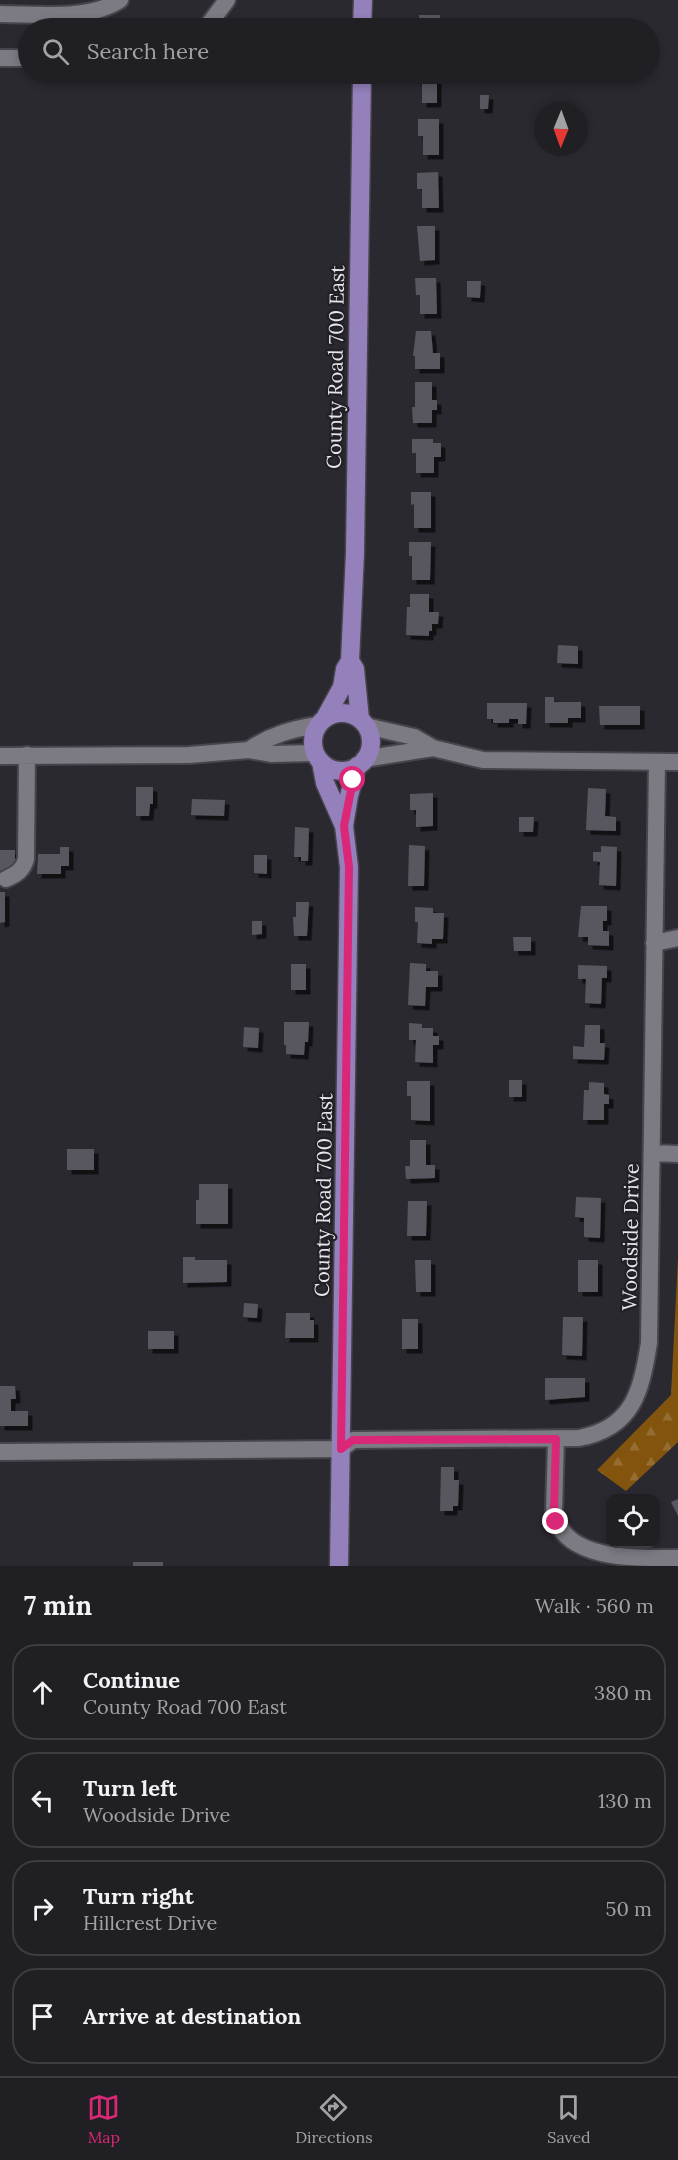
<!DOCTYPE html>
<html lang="en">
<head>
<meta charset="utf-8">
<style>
	body { margin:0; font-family:Lora,serif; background:#2d2c31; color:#f1f3f6 }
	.controls { position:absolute; right:18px; bottom:18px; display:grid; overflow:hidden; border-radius:12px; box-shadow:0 3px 9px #0003 }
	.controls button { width:54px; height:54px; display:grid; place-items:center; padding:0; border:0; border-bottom:2px solid #3d3d41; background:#201f24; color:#f1f3f6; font:30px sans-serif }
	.compass { position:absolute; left:534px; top:102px; width:54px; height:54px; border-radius:50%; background:#201f24; box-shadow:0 3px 9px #0003; rotate:181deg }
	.stop { position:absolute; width:18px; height:18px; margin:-14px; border:4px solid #db2777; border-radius:50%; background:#fff }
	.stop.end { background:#db2777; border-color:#fff; box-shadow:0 2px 6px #0008 }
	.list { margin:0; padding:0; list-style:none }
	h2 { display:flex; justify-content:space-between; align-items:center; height:78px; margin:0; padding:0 24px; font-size:26px }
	h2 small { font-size:20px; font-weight:400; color:#a2a2a6 }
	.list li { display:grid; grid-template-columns:39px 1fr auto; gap:18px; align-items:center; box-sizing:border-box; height:96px; margin:0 12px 12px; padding:0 12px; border:2px solid #3d3d41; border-radius:24px }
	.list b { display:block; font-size:22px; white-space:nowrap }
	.list p { margin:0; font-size:20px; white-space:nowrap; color:#a2a2a6 }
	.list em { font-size:20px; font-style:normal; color:#a2a2a6 }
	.icon { flex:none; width:33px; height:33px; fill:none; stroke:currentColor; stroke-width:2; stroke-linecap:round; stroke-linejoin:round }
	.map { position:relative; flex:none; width:678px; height:1566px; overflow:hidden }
	.search { position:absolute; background:#201f24; box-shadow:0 3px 9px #0003; left:18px; right:18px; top:18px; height:66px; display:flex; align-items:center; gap:15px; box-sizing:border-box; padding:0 21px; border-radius:33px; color:#a2a2a6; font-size:22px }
	.sheet { height:510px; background:#201f24 }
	nav { display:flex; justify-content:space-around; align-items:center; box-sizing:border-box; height:84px; border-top:2px solid #3d3d41; background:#201f24; font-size:16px; color:#a2a2a6 }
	nav a { display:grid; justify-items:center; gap:3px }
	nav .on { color:#db2777 }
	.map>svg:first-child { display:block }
	.forest { fill:url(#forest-firs) }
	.building { fill:#58565e; filter:url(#shadow) }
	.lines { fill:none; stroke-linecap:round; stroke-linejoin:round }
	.minor-casing { stroke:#47454b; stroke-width:20 }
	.major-casing { stroke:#47454b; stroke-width:21 }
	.minor { stroke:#7c7a83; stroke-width:16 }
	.major { stroke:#9480bb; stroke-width:18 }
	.route { stroke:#db2777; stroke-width:8 }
	.labels { text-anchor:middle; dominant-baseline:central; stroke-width:4.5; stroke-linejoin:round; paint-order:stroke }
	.street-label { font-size:20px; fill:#e8e6eb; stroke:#212026 }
</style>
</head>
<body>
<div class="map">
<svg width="678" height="1566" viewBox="0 0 678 1566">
	<defs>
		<pattern id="forest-firs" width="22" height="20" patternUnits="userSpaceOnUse" patternTransform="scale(1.5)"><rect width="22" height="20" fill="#83540d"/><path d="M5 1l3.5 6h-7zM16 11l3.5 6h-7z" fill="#956d30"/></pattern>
		<filter id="shadow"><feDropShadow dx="4.5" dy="4.5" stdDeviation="0" flood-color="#0009"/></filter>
	</defs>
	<rect width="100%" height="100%" fill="#2b2930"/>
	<path class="forest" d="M678 1258V1442L626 1491 597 1470 671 1395Z"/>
	<path class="building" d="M419 15H440V18H464V28H419Z
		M417 74H437V103H422V82H417Z
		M480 95H489L488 109H480Z
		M418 119H439V155H423V136H418Z
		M438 172 439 208H422V189H417V173Z
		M417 226H435V260L420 261Z
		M415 278H436L437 314H420V295H416Z
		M467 281H481L480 298 467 297Z
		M416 331H431L433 353H440V369H415V356H413Z
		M415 382H432V400H437V410H432V423H413L412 407H415Z
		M412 439H433V443H441V457H434V473H416V453H412Z
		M411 492H431V528H414V504L411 505Z
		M409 542H431L430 580H412V556H409Z
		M410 594H429V612H439L438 624H432V631H429V636L406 635 407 607H410Z
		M558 645 578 646V664L557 663Z
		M545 697H554V702H581V718H568V723H545Z
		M487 703H527L526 724H518V719H509V723H493V719H487Z
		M599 706H640V725H600Z
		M136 787H153V804H150L149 816H136Z
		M588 788 606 789 605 816 616 817V831L586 830Z
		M433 793V826L416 827V810H410V794Z
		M192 799 225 800 224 816 191 815Z
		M519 817H534L533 832H519Z
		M295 827 309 828 308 861H301V857H294Z
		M409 845 425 846 424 886H408Z
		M601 846 617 847 616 886 599 885 600 862 593 861V852H601Z
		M60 847H69V866H61V874H37L38 854H60Z
		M0 850H15V872H0Z
		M254 855H267V874L254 873Z
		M0 892H5V922L0 923Z
		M296 902H309L307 936H294L293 917H296Z
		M581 906H607V921H603V931H609V946L588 945V937H578Z
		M415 907 433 908V913H444L443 939H432V944L417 943 418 922H415Z
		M252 921H262V934L252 935Z
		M513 937H531V951H514Z
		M410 963 426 964V971H438V987H426L425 1006 408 1005Z
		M291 964H306V990H291Z
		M578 965 607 966V978H602L601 1004 585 1003 586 979H578Z
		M284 1022H309L308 1042H305L304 1055 286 1054V1045H284Z
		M409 1023 422 1024V1028H433V1036H439V1045H433V1063L415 1062 416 1040H409Z
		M585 1025H600V1043H605L604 1060 573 1059V1046L584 1047Z
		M244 1027 259 1028 258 1048 243 1047Z
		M509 1080H522V1097H509Z
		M407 1081H430V1121L411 1120V1096H407Z
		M589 1082 604 1083V1094L609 1095V1104H604V1120H583L584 1090H589Z
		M410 1140H426V1165H435V1178L406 1179 405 1166H410Z
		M67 1149H94V1170H67Z
		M199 1184H228V1224H196V1200H199Z
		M576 1197 601 1198 600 1238 584 1237V1218L575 1217Z
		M408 1201H427L426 1236H407Z
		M183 1257H195V1260H227V1282L183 1283Z
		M415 1260H431V1292H416Z
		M578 1260H598V1292H578Z
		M244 1303 258 1304 257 1318 243 1317Z
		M286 1313H310V1320H314V1338H285Z
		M563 1317H583L582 1356 562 1355Z
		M402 1319H418V1349H402Z
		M148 1331H174V1349H148Z
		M545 1378H585V1397L545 1400Z
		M0 1386H15L16 1399H11V1411H28V1426H0Z
		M441 1467H454V1480H459L458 1506H453V1511H440Z
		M678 1499V1516L671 1502Z
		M606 1505H610V1521H606Z
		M133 1562H163V1566H133Z"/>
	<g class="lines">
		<defs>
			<path id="minor" d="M0 14C37 14 89 21 120 0
				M206 28 227 0
				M0 58H28
				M366 726 414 737 433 748 483 760 678 762
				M249 750C270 735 292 729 318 725
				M0 756 189 755 249 750 271 754 315 753
				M364 759 433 748
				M6 879C17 874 23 870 26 859L27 755
				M654 943 678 938
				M652 1153 678 1154
				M556 1439 554 1512C563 1562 639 1558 678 1558
				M0 1452 341 1449 353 1440 579 1438C633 1428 641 1392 649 1343L657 762"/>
			<path id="major" d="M362 28 363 0
				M350 661 355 669 360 719
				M313 742a29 29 0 1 1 58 0a29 29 0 1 1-58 0Z
				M325 718 342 687 345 669 350 661 355 553 362 74
				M321 762 325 783 344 826
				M339 1566 349 867 344 826 349 796 357 766"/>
		</defs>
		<use href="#minor" class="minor-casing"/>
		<use href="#major" class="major-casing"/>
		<use href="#minor" class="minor"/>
		<use href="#major" class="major"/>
	</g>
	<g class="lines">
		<path class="route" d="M353 780 344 826 349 867 341 1449 353 1440 556 1439 554 1512 556 1522"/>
	</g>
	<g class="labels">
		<g class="street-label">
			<text transform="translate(335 367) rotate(-89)">County Road 700 East</text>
			<text transform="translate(323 1195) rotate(-89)">County Road 700 East</text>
			<text transform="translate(630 1237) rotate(-89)">Woodside Drive</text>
		</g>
	</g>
</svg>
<div class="controls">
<button><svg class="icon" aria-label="locate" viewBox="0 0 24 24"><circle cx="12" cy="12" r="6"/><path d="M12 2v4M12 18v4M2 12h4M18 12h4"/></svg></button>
</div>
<svg class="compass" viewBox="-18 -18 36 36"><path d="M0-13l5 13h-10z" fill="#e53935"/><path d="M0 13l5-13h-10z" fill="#a2a2a6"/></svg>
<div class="stop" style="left:353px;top:780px"></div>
<div class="stop end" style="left:556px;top:1522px"></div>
<div class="search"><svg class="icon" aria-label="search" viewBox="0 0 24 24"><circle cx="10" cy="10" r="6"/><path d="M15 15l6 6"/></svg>Search here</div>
</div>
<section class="sheet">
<h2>7 min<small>Walk · 560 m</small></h2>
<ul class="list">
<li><svg class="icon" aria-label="ahead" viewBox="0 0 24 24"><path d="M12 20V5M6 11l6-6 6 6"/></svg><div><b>Continue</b><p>County Road 700 East</p></div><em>380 m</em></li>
<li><svg class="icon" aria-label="left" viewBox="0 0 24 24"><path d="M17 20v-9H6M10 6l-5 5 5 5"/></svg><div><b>Turn left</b><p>Woodside Drive</p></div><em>130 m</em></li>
<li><svg class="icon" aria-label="right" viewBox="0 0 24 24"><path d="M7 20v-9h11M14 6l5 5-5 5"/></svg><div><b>Turn right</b><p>Hillcrest Drive</p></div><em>50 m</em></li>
<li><svg class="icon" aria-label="arrive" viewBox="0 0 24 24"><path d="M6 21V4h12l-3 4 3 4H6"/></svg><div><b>Arrive at destination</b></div></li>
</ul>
</section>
<nav>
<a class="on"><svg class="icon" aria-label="map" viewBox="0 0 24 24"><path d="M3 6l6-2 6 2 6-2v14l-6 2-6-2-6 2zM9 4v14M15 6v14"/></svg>Map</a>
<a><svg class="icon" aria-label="directions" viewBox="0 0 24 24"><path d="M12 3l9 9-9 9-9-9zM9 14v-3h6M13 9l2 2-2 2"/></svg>Directions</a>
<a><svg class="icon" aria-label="saved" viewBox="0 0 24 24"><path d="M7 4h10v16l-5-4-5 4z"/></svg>Saved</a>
</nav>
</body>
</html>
